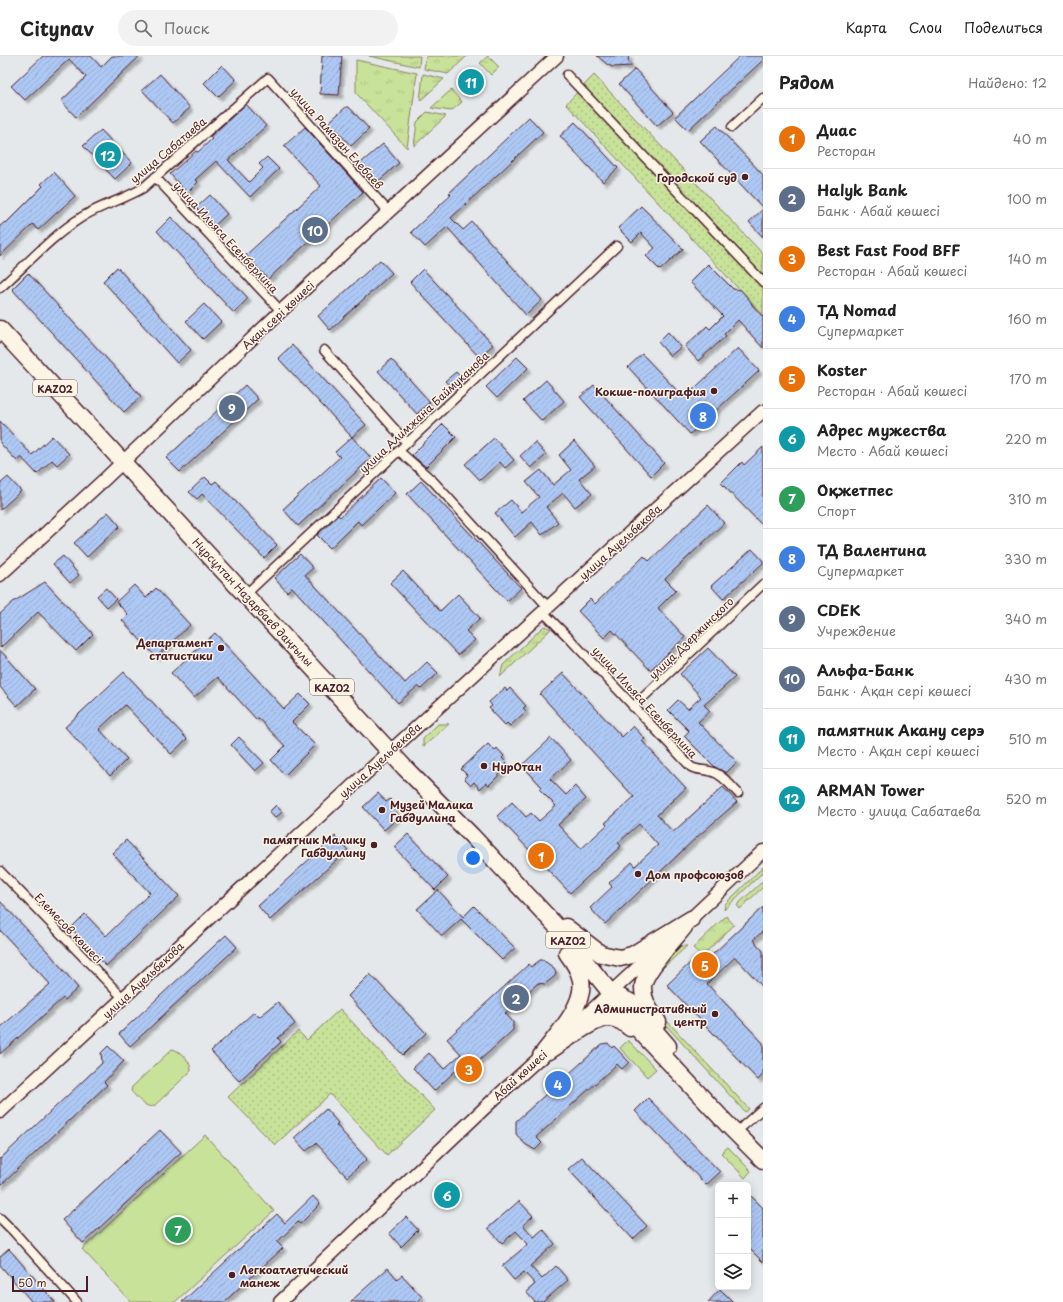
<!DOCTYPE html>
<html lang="ru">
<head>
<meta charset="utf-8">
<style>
	body { margin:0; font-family:"Playpen Sans",sans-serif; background:#f2f2f2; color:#222 }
	.controls { position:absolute; right:12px; bottom:12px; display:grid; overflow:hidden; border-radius:6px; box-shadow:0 2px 10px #0003 }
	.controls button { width:36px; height:36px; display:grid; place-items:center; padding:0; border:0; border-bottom:1px solid #e0e0e0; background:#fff; color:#222; font:20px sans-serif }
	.scale { position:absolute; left:12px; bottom:10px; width:76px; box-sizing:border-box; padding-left:4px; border:2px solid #4a1f2b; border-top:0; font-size:11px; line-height:14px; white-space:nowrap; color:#4a1f2b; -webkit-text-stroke:3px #fcf5e5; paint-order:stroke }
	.you { position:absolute; left:473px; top:802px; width:14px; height:14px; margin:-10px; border:3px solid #fff; border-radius:50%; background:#1a73e8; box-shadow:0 0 0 6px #1a73e833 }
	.badge { display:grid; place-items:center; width:26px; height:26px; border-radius:50%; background:#111827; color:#fff; font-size:13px; font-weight:700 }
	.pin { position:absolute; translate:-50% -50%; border:2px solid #fff; box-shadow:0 1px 4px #0006 }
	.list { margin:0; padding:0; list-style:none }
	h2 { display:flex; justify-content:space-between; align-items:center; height:52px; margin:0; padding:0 16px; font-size:17px }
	h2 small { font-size:13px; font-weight:400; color:#767676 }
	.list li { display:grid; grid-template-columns:26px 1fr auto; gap:12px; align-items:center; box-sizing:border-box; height:60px; padding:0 16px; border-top:1px solid #e0e0e0 }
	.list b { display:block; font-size:15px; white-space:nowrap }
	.list p { margin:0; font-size:13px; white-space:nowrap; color:#767676 }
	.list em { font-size:13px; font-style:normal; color:#767676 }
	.icon { flex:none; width:22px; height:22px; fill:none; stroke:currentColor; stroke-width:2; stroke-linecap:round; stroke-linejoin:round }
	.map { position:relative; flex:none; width:763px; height:1246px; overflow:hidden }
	header { display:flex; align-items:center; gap:24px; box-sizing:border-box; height:56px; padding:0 20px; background:#fff; border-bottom:1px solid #e0e0e0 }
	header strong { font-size:19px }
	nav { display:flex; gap:22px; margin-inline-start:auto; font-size:14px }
	.search { width:280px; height:36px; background:#f2f2f2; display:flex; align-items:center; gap:10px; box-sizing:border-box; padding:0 14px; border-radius:22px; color:#767676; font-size:15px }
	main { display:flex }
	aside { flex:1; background:#fff }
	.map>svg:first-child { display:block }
	.grass { fill:url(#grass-tufts); stroke:#898062 }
	.park { fill:url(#park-dots); stroke:#898062 }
	.pitch { fill:#c8e299; stroke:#898062 }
	.building { fill:url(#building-hatch); stroke:#4a1f2b; filter:url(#shadow) }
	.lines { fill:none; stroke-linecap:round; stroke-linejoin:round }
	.street-casing { stroke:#4a1f2b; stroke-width:11 }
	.secondary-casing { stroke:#4a1f2b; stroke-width:15 }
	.highway-casing { stroke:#4a1f2b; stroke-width:19 }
	.street { stroke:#fcf5e5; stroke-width:8 }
	.secondary { stroke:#fcf5e5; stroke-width:12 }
	.highway { stroke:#fcf5e5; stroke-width:16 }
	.poi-dot { fill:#4a1f2b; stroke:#fcf5e5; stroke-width:1.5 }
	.labels { text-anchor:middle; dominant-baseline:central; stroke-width:3; stroke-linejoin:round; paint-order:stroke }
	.shield { fill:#fcf5e5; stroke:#7f5f63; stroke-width:1 }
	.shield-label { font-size:10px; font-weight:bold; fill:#4a1f2b }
	.street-label { font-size:11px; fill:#4a1f2b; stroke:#fcf5e5 }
	.poi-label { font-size:11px; font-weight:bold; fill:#4a1f2b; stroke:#fcf5e5; text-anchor:end }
</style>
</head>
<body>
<header>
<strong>Citynav</strong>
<div class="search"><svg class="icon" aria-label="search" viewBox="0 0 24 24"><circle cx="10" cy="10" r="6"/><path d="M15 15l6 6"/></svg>Поиск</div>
<nav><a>Карта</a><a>Слои</a><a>Поделиться</a></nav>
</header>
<main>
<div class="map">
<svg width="763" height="1246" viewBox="0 0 763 1246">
	<defs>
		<pattern id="grass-tufts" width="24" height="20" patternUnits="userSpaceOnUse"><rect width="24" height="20" fill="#c8e299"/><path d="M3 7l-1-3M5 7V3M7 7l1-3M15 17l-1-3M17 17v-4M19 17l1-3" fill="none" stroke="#adc184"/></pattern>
		<pattern id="park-dots" width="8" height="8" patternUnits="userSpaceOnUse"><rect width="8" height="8" fill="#c8e299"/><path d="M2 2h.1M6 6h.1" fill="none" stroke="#adc184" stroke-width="1.8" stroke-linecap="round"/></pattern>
		<pattern id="building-hatch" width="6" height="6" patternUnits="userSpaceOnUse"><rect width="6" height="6" fill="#aec8f5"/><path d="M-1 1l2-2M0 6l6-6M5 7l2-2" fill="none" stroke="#97abd2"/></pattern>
		<filter id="shadow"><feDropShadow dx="3.5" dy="3.5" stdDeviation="1" flood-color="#0004"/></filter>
	</defs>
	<rect width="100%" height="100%" fill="#e5e8ea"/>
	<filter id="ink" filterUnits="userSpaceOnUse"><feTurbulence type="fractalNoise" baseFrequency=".025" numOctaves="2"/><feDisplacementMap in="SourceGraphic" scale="8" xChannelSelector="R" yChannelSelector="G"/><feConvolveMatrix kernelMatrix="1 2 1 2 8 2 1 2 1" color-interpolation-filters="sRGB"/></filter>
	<g filter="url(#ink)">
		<path class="grass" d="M369 0H420L419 11Z
			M426 0H467L448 18 424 13Z
			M488 0 499 11 491 19 480 7Z
			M356 4 417 17 407 92 356 37Z
			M471 16 481 28 471 37 460 26Z
			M423 18 444 23 420 45Z
			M451 34 462 46 451 55 431 52Z
			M427 56 446 60 414 90 417 66Z
			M544 570 551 573 500 621 503 609Z
			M438 668H449L423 691V683Z
			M763 811V816L724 854 725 848Z
			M763 825V831L740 853 737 849Z
			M726 860 734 869 702 900 693 892Z
			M681 890H687L653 921 657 913Z
			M656 953 749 1053 745 1056 661 964Z
			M628 984 656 1013 647 1021 620 992Z
			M728 1091 751 1115 745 1122 721 1097Z"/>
		<path class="park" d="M594 19 763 198V259L566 48Z
			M340 953 435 1054 387 1099 330 1038 275 1089 228 1041 298 975 307 984Z"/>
		<path class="pitch" d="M172 993C180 994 192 1007 191 1015L154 1050C145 1053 137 1041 131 1035L132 1031Z
			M205 1079 274 1155 175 1246H131L82 1193Z"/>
		<path class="building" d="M43 0H91L101 11 112 0H140L76 61 61 45 86 21 69 3 25 44 11 30Z
			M322 0H342L339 39 320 38Z
			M597 0H629L628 5 632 10 613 11 608 9Z
			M740 0H763V4L688 74 675 61Z
			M222 9 236 24 218 41 204 27Z
			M635 13 673 56 657 70 619 28Z
			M160 18 190 52 173 67 142 34Z
			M246 48 266 70 228 104 249 126 263 112 259 108 267 101 279 113 250 141 216 105 195 124 198 126 187 137 170 118 196 95 198 96 212 83 210 81Z
			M346 51H349L369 73 351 90 329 66Z
			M529 61 543 76 451 162 463 174 472 166 542 244 526 259 447 171 425 191 411 176 451 139 449 137Z
			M575 66 618 112 603 126 560 80Z
			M717 70 763 119V152L700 85Z
			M305 71 363 136 268 223 246 199 321 130 284 90Z
			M101 74 132 107 115 123 83 90Z
			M383 88 399 107 375 128 374 126 372 129 356 111Z
			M54 116 75 140 38 174 33 168 0 200V170L5 166 6 167 43 130 41 128Z
			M210 139 227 158 214 170 196 152Z
			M641 150 683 193 660 214 646 200 655 192 641 177 632 186 618 172Z
			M763 153V181L749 166Z
			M171 161 248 242 234 257 157 175Z
			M380 204 392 217 330 274 318 260Z
			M708 208 733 233 741 234 751 246 752 249 763 261V292L738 264 724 278 726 280 698 305 685 290 707 270 710 273 723 260 690 226Z
			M117 211 191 294 177 307 103 225Z
			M423 213 493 289 479 301 410 226Z
			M28 217 141 340 124 356 12 233Z
			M204 248 221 266 203 283 186 265Z
			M668 276 681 291 670 300 658 286Z
			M292 289 366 369 352 381 278 302Z
			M738 292 759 315 690 378 628 311 642 298 684 342Z
			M517 301 528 312 497 342 486 331Z
			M391 303 430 346 417 358 378 315Z
			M456 316 464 324 453 334 445 325Z
			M546 324 564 345 542 365 523 345Z
			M245 329 258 343 180 416 166 402Z
			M594 329 664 407 651 420 580 341Z
			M0 365 32 399 52 380 69 398 57 409 52 404 37 418 21 401 17 405 0 387Z
			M443 368 456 381 426 411 412 399Z
			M352 381 371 402 298 470 283 453 340 401 335 396Z
			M494 382 514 404 505 412 500 406 480 424 465 408Z
			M574 385 595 410 579 423 592 438 575 451 563 437 546 451 558 466 542 479 532 466 515 481 495 457 511 444 521 456 539 441 526 426 541 414 553 429 571 414 559 399Z
			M535 386 546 399 531 412 520 400Z
			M763 391V470L721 427 742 406 744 409Z
			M8 421 21 435 0 454V428Z
			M205 421 212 428 216 425 277 489 264 502 202 438 197 443 189 436Z
			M381 422 395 437 361 469 358 465 330 492 317 479 338 459 340 461Z
			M421 425 521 532 507 545 407 438Z
			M708 449 724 467 665 523 676 534 658 552 685 581 650 614 612 574 604 582 578 555 590 543 595 548 644 500 649 505Z
			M108 456 120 470 87 501 74 487Z
			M752 493 763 505V507L723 543 711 530Z
			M300 498 313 512 305 519 405 627 427 606 438 617 421 633 418 630 398 647 292 531 287 536 274 522Z
			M63 500 79 519 70 527 53 508Z
			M403 515 440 555 458 538 480 562 466 575 475 584 458 599 390 527Z
			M45 526 93 578 76 595 38 556 0 592V558L13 546Z
			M134 529 146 542 156 532 190 569 156 601 122 564 128 558 116 546Z
			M106 532 116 543 107 551 97 540Z
			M215 577 284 653 300 638 310 648 292 666 315 689 285 719 271 704 285 690 258 662 256 663 218 621 194 642 171 617Z
			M708 592 735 621 704 649 710 655 698 666 737 706 726 717 715 711 684 680 689 675 668 654 678 644 688 653 701 641 680 618Z
			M0 594 35 633 17 650 0 631Z
			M124 616 187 683 171 698 125 649 99 673 127 703 110 720 65 671Z
			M563 617 622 681 633 670 645 683 642 685 686 732 657 759 673 776 723 731 737 746 697 781 605 868 590 852 612 831 609 827 632 806 635 810 658 789 639 768 618 787 621 790 570 837 497 760 512 746 526 761 531 757 539 765 556 750 539 733 542 731 522 709 551 682 571 704 550 723 566 739 575 730 586 743 558 769 581 793 607 769 605 767 634 741 540 638Z
			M505 632 507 635 510 632 526 650 523 652 526 655 510 670 507 667 505 669 489 652 492 650 489 646Z
			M239 681 264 707 255 715 231 689Z
			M488 688 495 695 497 692 504 700 502 702 507 707 501 713 503 715 489 729 486 727 480 733 474 726 471 729 464 722 467 719 461 713Z
			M378 737 386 746 390 743 396 750 393 753 400 760 384 774 363 751Z
			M276 749 282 756 275 762 269 756Z
			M408 778 448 821 435 834 394 791Z
			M335 780 348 794 270 864 258 850Z
			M126 784 179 840 106 910 71 872 85 858 106 880 150 837 112 797Z
			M438 834 463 861 474 850 515 892 502 904 461 863 442 880 417 853Z
			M0 845 49 897 78 932 65 944 63 942 0 998V972L50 928 0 874Z
			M763 851V875L753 884 763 895V931L735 901 707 928 763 987V1018L758 1024 667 929 691 906 697 913Z
			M226 879 237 891 130 990 119 978Z
			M540 904H543L554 912 556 916 555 920 545 928 538 927 505 957 513 966V974L467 1016 463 1017 455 1015 434 1035 413 1012 429 997 444 1013 461 998 447 983 529 908 531 911Z
			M370 918 426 977 403 999 348 940Z
			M278 946 295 968 278 982 281 986 239 1025 211 995 254 956 259 961Z
			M608 987 612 992 614 990 629 1006 622 1013 617 1008 536 1081 542 1087 535 1094 525 1088 516 1078V1065L554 1031 551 1028 558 1022 561 1025 602 988Z
			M108 990 124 1005 104 1026 107 1029 0 1130V1103L102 1007 101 997Z
			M648 1042 720 1116 706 1129 635 1055Z
			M326 1053 338 1067 336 1069 367 1103 347 1121 316 1087 306 1095 294 1082Z
			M160 1074 181 1096 83 1187 62 1164Z
			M582 1101 647 1170 633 1183 568 1113Z
			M748 1137 763 1152V1206L748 1191Z
			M313 1140 320 1148 300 1168 298 1166 277 1186 283 1192 224 1246H182L277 1158 285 1167Z
			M519 1145 533 1160 523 1169 534 1181 543 1173 555 1188 530 1210 542 1223 556 1210 568 1224 543 1246H535L526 1236 535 1228 524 1216 514 1224 502 1210 528 1188 516 1175 502 1187 488 1172Z
			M406 1161 418 1174 401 1191 389 1177Z
			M9 1193 55 1246H32L0 1209V1201Z
			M388 1212 397 1223 402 1219 422 1241 416 1246H350Z
			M720 1233 733 1246H708Z"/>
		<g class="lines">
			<defs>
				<path id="street" d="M567 19 763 226
					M732 71 763 42
					M155 121 281 255
					M0 232C26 209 52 180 82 161 101 149 123 144 143 132L268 22 389 156
					M324 294 407 387
					M399 395 433 425 548 551
					M245 539 617 190
					M543 556 568 581 691 711C699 715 706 713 713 716 723 719 731 730 738 737
					M633 651 763 528
					M0 815 123 942
					M743 1070 763 1052
					M0 1162 14 1176 77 1246"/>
				<path id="secondary" d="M0 519 106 422 281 255 557 0
					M684 869 763 795
					M568 976 659 892
					M0 1056 351 731 763 355
					M280 1246 492 1045 547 995"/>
				<path id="highway" d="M0 273 405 712 472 780 559 873 610 936 621 955 728 1069 763 1104
					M566 871 601 898 620 902 632 899 691 863
					M610 936 630 946 668 990
					M658 966C651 956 643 946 643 932 642 917 674 884 684 871
					M549 995C564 986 594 961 610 962 619 963 624 967 630 972
					M541 1000C555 981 586 949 581 924 579 914 573 905 567 897"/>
			</defs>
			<use href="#street" class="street-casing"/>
			<use href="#secondary" class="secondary-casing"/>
			<use href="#highway" class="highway-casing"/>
			<use href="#street" class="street"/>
			<use href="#secondary" class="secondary"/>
			<use href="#highway" class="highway"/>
		</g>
	</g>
	<g class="poi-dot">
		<circle cx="745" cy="121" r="4"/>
		<circle cx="714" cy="335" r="4"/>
		<circle cx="221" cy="592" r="4"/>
		<circle cx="484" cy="710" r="4"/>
		<circle cx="382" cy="754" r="4"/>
		<circle cx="374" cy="789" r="4"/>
		<circle cx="638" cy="818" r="4"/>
		<circle cx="715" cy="958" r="4"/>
		<circle cx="232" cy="1219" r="4"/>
	</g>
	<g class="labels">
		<g class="shield">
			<rect x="33" y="324" width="44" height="16" rx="3"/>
			<rect x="310" y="623" width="44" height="16" rx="3"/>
			<rect x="546" y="876" width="44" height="16" rx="3"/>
		</g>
		<g class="shield-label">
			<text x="55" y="332">KАZ02</text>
			<text x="332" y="631">KАZ02</text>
			<text x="568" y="884">KАZ02</text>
		</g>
		<g class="street-label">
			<text transform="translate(337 82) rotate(48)">улица Рамазан Елебаев</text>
			<text transform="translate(168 94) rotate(-40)">улица Сабатаева</text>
			<text transform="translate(226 181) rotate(47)">улица Ильяса Есенберлина</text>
			<text transform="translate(278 259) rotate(-43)">Ақан сері көшесі</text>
			<text transform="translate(424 356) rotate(-43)">улица Алимжана Баймуканова</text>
			<text transform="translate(620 486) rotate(-42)">улица Ауельбекова</text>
			<text transform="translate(253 546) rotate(47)">Нұрсұлтан Назарбаев даңғылы</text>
			<text transform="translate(691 582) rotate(-44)">улица Дзержинского</text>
			<text transform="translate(645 646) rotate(47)">улица Ильяса Есенберлина</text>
			<text transform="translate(380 704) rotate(-42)">улица Ауельбекова</text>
			<text transform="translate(69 872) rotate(46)">Елемесов көшесі</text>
			<text transform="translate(143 924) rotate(-43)">улица Ауельбекова</text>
			<text transform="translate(520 1019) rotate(-42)">Абай көшесі</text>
		</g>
		<g class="poi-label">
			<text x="737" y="121">Городской суд</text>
			<text x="706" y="335">Кокше-полиграфия</text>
			<text x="213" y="586">Департамент<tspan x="213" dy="13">статистики</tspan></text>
			<text x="492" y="710" text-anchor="start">НурОтан</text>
			<text x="390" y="748" text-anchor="start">Музей Малика<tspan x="390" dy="13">Габдуллина</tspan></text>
			<text x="366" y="783">памятник Малику<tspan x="366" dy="13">Габдуллину</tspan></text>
			<text x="646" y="818" text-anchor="start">Дом профсоюзов</text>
			<text x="707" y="952">Административный<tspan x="707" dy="13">центр</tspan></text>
			<text x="240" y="1213" text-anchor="start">Легкоатлетический<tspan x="240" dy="13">манеж</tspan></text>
		</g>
	</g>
</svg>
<div class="controls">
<button>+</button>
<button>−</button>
<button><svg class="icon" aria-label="layers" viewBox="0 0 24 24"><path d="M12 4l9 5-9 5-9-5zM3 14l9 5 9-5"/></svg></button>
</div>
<div class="scale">50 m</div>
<div class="you"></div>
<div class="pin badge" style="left:541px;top:800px;background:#e8710a">1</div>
<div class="pin badge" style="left:516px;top:942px;background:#5c6f8a">2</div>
<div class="pin badge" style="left:469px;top:1013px;background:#e8710a">3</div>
<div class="pin badge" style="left:558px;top:1028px;background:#3f7fe0">4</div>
<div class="pin badge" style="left:705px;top:909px;background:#e8710a">5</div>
<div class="pin badge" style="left:447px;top:1139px;background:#0f9aa8">6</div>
<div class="pin badge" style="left:178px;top:1174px;background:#2e9e5b">7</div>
<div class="pin badge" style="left:703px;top:360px;background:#3f7fe0">8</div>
<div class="pin badge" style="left:232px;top:352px;background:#5c6f8a">9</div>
<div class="pin badge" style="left:315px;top:174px;background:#5c6f8a">10</div>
<div class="pin badge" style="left:471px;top:26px;background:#0f9aa8">11</div>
<div class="pin badge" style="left:108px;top:99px;background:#0f9aa8">12</div>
</div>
<aside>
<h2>Рядом<small>Найдено: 12</small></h2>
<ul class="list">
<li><span class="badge" style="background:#e8710a">1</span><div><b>Диас</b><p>Ресторан</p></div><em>40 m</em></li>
<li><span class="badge" style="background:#5c6f8a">2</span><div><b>Halyk Bank</b><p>Банк · Абай көшесі</p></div><em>100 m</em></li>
<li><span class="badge" style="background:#e8710a">3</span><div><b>Best Fast Food BFF</b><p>Ресторан · Абай көшесі</p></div><em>140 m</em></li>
<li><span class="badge" style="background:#3f7fe0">4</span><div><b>ТД Nomad</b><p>Супермаркет</p></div><em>160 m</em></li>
<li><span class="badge" style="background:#e8710a">5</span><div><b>Koster</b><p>Ресторан · Абай көшесі</p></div><em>170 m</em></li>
<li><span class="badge" style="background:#0f9aa8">6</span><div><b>Адрес мужества</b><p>Место · Абай көшесі</p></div><em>220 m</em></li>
<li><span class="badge" style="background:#2e9e5b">7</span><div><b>Оқжетпес</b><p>Спорт</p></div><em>310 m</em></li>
<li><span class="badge" style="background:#3f7fe0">8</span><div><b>ТД Валентина</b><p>Супермаркет</p></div><em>330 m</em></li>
<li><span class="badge" style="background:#5c6f8a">9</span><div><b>CDEK</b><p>Учреждение</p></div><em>340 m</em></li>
<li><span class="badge" style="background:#5c6f8a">10</span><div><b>Альфа-Банк</b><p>Банк · Ақан сері көшесі</p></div><em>430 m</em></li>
<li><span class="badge" style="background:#0f9aa8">11</span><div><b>памятник Акану серэ</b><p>Место · Ақан сері көшесі</p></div><em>510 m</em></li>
<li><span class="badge" style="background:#0f9aa8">12</span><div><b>ARMAN Tower</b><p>Место · улица Сабатаева</p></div><em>520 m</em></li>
</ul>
</aside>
</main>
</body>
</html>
